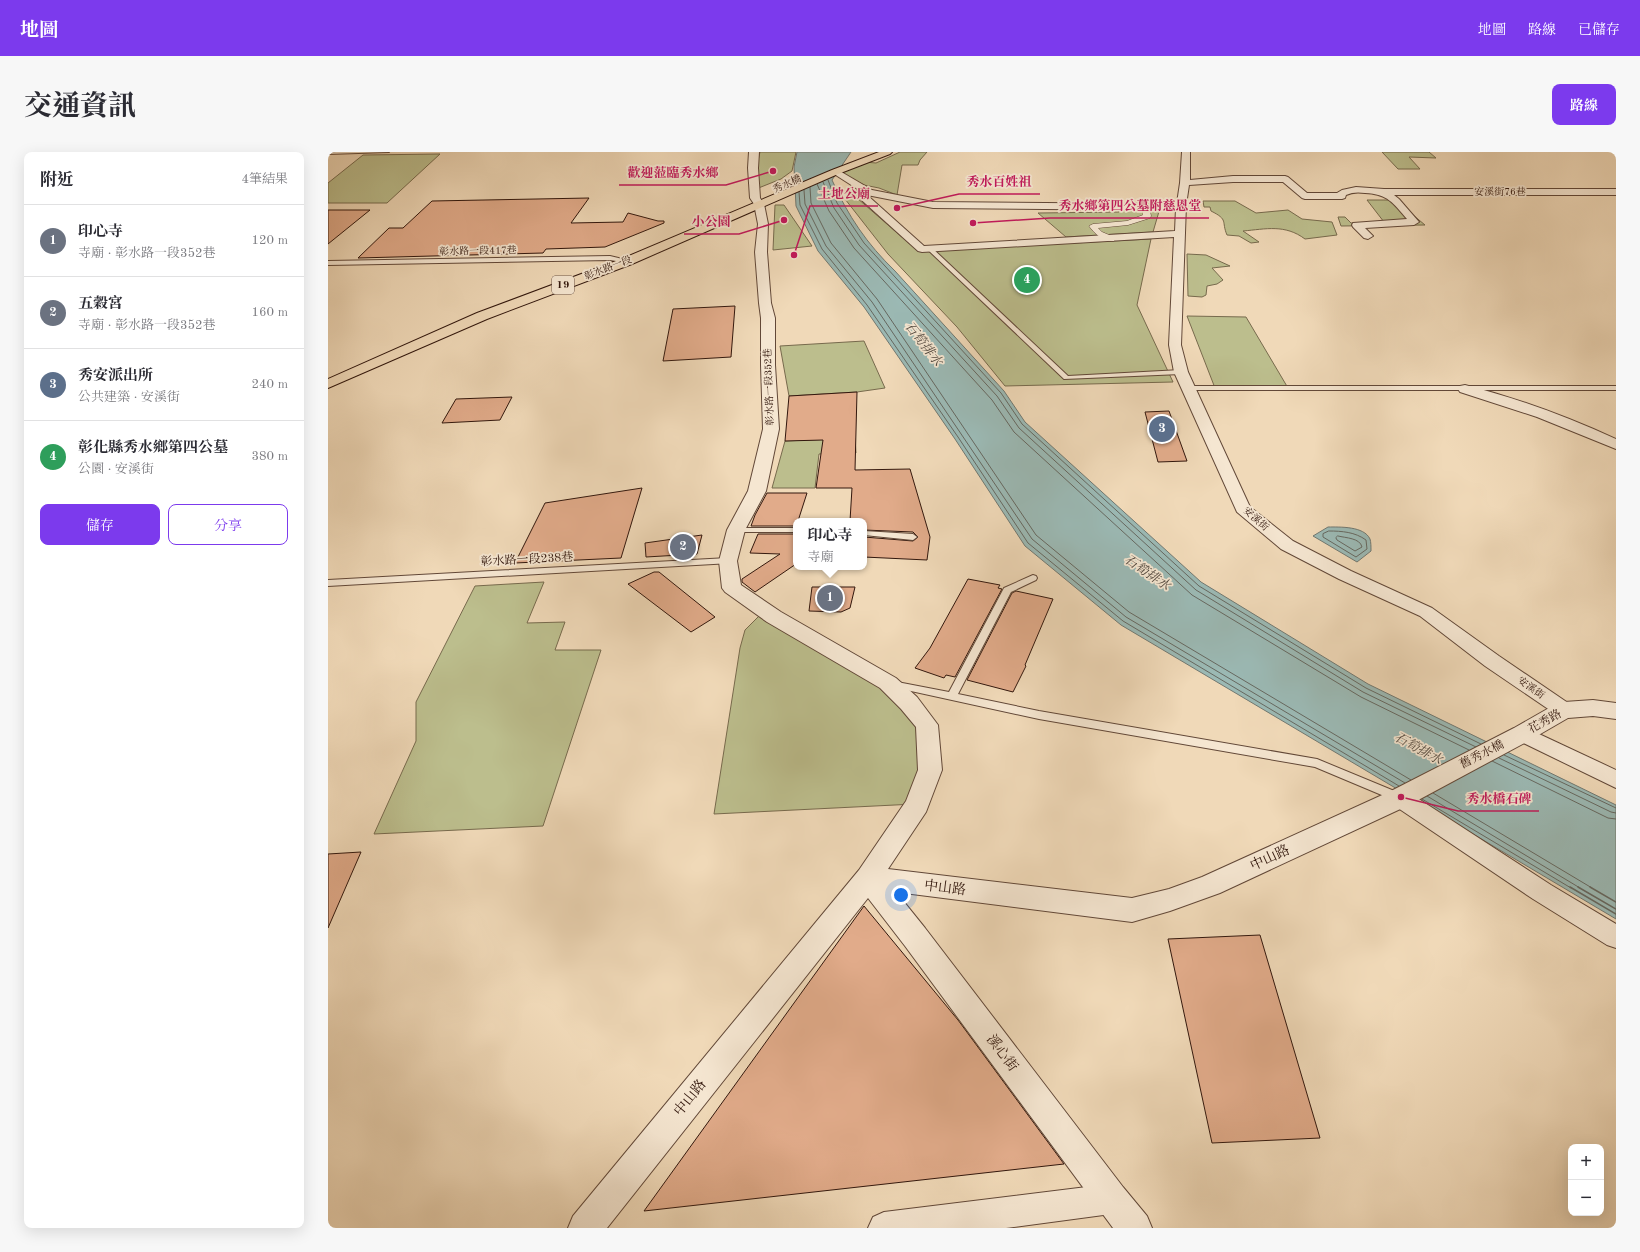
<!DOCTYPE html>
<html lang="zh-TW">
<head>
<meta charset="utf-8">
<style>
	body { margin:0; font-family:"Old Standard TT","Noto Serif TC",serif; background:#f7f7f7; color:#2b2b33 }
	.controls { position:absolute; right:12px; bottom:12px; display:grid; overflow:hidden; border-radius:8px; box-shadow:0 4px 16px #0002 }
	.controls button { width:36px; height:36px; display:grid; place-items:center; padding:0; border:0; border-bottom:1px solid #e1e1e2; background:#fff; color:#2b2b33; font:20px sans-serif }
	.you { position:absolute; left:573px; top:743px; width:14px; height:14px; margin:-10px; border:3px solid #fff; border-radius:50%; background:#1a73e8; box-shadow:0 0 0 6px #1a73e833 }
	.badge { display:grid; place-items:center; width:26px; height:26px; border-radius:50%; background:#7c3aed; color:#fff; font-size:13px; font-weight:700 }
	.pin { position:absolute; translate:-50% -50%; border:2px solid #fff; box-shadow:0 1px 4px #0006 }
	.popup { position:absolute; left:465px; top:366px; width:74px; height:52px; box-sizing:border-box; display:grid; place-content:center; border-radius:8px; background:#fff; filter:drop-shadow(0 1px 3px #0005); font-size:13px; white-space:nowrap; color:#7c7c81 }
	.popup b { font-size:15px; color:#2b2b33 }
	.popup::after { content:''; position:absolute; left:50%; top:100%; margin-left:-8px; border:8px solid transparent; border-top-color:#fff }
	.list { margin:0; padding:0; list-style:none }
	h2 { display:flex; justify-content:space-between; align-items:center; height:52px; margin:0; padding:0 16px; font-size:17px }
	h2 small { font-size:13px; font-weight:400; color:#7c7c81 }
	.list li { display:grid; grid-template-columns:26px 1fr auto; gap:12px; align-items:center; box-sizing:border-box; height:72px; padding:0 16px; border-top:1px solid #e1e1e2 }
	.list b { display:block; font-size:15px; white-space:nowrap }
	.list p { margin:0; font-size:13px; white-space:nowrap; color:#7c7c81 }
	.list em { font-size:13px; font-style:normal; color:#7c7c81 }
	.actions { display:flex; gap:8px; padding:12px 16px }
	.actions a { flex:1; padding:9px 0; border:1px solid #7c3aed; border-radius:8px; text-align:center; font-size:14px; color:#7c3aed }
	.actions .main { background:#7c3aed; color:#fff }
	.map { position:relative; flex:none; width:1288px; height:1076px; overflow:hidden; border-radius:8px }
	header { display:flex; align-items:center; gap:24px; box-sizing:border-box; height:56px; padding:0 20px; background:#7c3aed; color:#fff }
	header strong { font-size:19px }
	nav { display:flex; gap:22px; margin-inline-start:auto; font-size:14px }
	.intro { display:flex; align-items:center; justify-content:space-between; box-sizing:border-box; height:96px; padding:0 24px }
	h1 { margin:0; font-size:28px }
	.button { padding:10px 18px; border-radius:8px; background:#7c3aed; color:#fff; font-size:14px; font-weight:700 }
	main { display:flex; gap:24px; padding:0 24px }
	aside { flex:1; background:#fff; border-radius:8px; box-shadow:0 4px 16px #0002 }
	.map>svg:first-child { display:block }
	.green { fill:#bcbe8d; stroke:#776a4d }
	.water { fill:#9bb9b4; stroke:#717871 }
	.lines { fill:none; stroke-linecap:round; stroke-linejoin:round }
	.shore-far1 { stroke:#666860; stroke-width:1 }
	.shore { stroke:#666860; stroke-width:1.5 }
	.building { fill:#e1ab8a; stroke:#32170d }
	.service-casing { stroke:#624838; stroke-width:2 }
	.pedestrian-casing { stroke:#624838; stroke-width:1 }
	.minor-casing { stroke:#624838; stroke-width:2 }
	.tertiary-casing { stroke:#624838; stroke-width:2 }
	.primary-casing { stroke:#32170d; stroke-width:2 }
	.service { fill:#f5e6d1; fill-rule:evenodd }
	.pedestrian { fill:#f5e6d1; fill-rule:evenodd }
	.minor { fill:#f5e6d1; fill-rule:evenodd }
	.tertiary { fill:#f5e6d1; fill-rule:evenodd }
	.primary { fill:#f0d9b8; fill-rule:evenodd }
	.labels { text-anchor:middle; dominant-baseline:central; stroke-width:3.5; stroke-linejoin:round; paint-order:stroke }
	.far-street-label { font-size:10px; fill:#32170d; stroke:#f5e6d1 }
	.shield { fill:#f5e6d1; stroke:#6c5548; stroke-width:1 }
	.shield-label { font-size:11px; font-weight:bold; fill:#32170d }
	.street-label { font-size:12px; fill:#32170d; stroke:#f5e6d1 }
	.water-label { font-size:13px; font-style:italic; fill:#52483f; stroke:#f5e6d1 }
	.near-street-label { font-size:14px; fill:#32170d; stroke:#f5e6d1 }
	.leader { fill:none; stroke:#c2185b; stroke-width:1.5 }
	.callout-dot { fill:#c2185b; stroke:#f5e6d1; stroke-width:1.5 }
	.callout-label { font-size:13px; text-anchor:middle; font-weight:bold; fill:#c2185b; stroke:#f5e6d1; stroke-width:3.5; stroke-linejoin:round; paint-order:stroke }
</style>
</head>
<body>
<header>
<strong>地圖</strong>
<nav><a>地圖</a><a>路線</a><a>已儲存</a></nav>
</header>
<div class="intro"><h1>交通資訊</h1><a class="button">路線</a></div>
<main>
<aside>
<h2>附近<small>4筆結果</small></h2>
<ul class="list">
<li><span class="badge" style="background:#6b7280">1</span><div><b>印心寺</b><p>寺廟 · 彰水路一段352巷</p></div><em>120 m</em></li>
<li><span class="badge" style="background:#6b7280">2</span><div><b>五穀宮</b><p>寺廟 · 彰水路一段352巷</p></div><em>160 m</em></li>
<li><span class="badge" style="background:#5c6f8a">3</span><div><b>秀安派出所</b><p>公共建築 · 安溪街</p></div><em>240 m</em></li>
<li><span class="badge" style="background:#2e9e5b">4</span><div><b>彰化縣秀水鄉第四公墓</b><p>公園 · 安溪街</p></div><em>380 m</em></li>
</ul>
<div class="actions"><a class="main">儲存</a><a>分享</a></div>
</aside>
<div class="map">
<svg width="1288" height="1076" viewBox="0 0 1288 1076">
	<rect width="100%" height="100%" fill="#f0d9b8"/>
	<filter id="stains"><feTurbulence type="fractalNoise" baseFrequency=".005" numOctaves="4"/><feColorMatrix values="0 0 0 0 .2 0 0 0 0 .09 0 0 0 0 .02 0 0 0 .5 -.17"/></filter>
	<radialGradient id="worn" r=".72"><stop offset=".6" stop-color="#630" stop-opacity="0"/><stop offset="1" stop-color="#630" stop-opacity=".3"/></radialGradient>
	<path class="green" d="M432 0H468L464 19 453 27 423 39Z
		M572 0H599L592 8 590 13H574L569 43 551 36 536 33 512 20 536 10 548 11Z
		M1054 0H1101L1108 6 1081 5 1092 17H1070Z
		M112 2 59 51H0V31L35 3Z
		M529 46 590 99 823 87 809 153 845 230 677 234 629 175 560 102 517 47Z
		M1039 48H1067L1097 73 1013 74 1010 65H1017L1023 71 1056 70Z
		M875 49H907L928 61 960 58 974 67 1004 70 1009 83 977 87C957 72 938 77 915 79L931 90 923 91 911 84 899 83C893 69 901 68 883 59L882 55H876Z
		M447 53H456L484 94 445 98Z
		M792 56H832L825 80 738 85 710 61 791 60Z
		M859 102 878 103 902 114 884 116 895 128 889 132 879 134 878 143 874 145 860 144Z
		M859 164 918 165 960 236H887Z
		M536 189 557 236 529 240 461 244 452 194Z
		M527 286 528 301 491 302 487 336H444L457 289Z
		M216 430 199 471 237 470 227 498H273L215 674 46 682 88 589V550L147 434Z
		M431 464 553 535 584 564 594 591 587 652 386 662 412 496 417 478Z"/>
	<path class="water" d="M469 0H523L504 28C520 64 539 92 567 119L676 239 697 270 873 430 1040 532 1288 653V767L793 473 697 394 627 287 536 155 490 99 468 54 466 15Z
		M1000 375C1012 375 1036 374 1042 387 1043 390 1043 395 1043 399L1029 410 985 384Z"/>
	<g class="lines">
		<path class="shore-far1" d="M500 28 509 51 536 91 673 241 694 272 871 434 1038 536 1153 592
			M495 30 506 56 531 93 669 244 691 276 868 438 1035 540 1148 595
			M489 32 501 59 526 96 664 248 686 280 864 443 1033 545 1141 598
			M482 35 483 51 503 91 549 147 708 383 801 460 1083 628
			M476 38 477 52 498 94 544 150 704 387 798 465 1077 631
			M471 40 472 53 494 97 539 153 630 285 700 391 795 469 1071 634
			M1001 379C1014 379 1027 380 1038 388L1039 397 1028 405 995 385V382Z
			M1010 384C1018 386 1032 386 1034 395L1027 399 1009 388 1008 386Z
			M1176 603 1288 656
			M1171 606 1283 660 1288 661
			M1164 609 1280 666 1288 667
			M1105 641 1264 736
			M1099 644 1252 736
			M1094 647 1243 736"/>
		<path class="shore" d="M1242 735 1288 762
			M1250 735 1288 757
			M1262 735 1288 750"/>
	</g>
	<path class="building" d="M261 46 243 71 295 70 300 61 330 69H336V71L277 95 218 97 215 101 30 106 61 76H75L104 49Z
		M0 58H42L0 92Z
		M407 154 403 205 335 209 345 157Z
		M529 240 527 318 582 317 602 385 599 408 536 405V385L585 389 590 385 585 380 536 378V369H522L524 336H488L495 288 457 289 461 244Z
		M184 245 172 268 114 271 128 247Z
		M841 259 859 309 830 310 817 260Z
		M314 336 293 406 187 411 217 351Z
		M439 341H479L470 369H468V374H423L427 363Z
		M430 382H468V412L427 440 414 430V427L452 402 422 401Z
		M374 383 369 402 318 405 317 391Z
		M326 420H331L387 465 363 480 300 432Z
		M640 427 672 433 670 436 674 437 627 525 618 523 616 526 587 516 602 496Z
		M484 435H527L522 456 513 460 481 459Z
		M688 439 725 447 697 513 698 514 685 540 639 528 684 441Z
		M33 700 0 776V702Z
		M536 754 630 868 736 1012 316 1059Z
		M932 783 992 986 884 991 840 787Z"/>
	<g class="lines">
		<defs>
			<path id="service" d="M0 0H61L0 2Z
				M599 95H603L740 224 853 218 856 220 853 222 736 227 599 97Z
				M282 104 303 109 300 111 282 108 0 113V109Z
				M1288 234V238H860L857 236 860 234Z
				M405 376H468V380H405L404 378Z
				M536 379 585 382 589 385 585 388 536 383Z
				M400 406 403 407 404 409 403 411 0 434V428Z
				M705 423 708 424 709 426 708 428 683 440 630 542 711 559 989 607 1076 643 1078 646 1076 649 1072 650 1068 649 987 615 711 567 560 534 559 532 560 530 564 529 621 540 676 436Z"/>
			<path id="pedestrian" d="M815 53H821L823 64 822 66 800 73 770 76 774 80 786 85V89C775 90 767 82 761 74L765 72 799 69 815 63Z"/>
			<path id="minor" d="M854 0H862V28L905 24H957L960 25 979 41H1009L1014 38 1028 35 1056 37H1288V43H1066L1071 47 1091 70 1086 73 1037 76 1045 84 1040 87 1036 86 1025 75 1024 73 1025 71 1079 67C1065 51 1060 42 1037 41 1031 40 1024 40 1018 43L1017 46 1014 47H977L974 46 955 30H905L861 33 858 53 853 193 860 220 922 355 965 389 1023 419 1104 456 1171 504 1243 553 1246 558 1243 563 1236 565 1229 563 1157 514 1092 464 1011 427 953 397 909 360 846 220 841 193 846 85 594 100 590 99 528 43 526 41 528 39 531 38 503 20 507 17 510 18 544 38 605 50 832 52 849 51 852 31ZM539 43 605 56 832 58 848 56 847 79 596 94Z
				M1137 233C1189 246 1240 265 1288 287V297L1209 265 1132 240 1130 237 1132 234Z
				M1194 574 1288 618V636L1187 587 1184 582 1187 577Z
				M1072 637 1080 640 1223 733 1288 772V796L1279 793 1205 747 1064 652 1061 646 1064 640Z
				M783 1032 794 1036 798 1047 794 1058 783 1062 678 1076H540L545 1065 556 1060Z"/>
			<path id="tertiary" d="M421 0H431L430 16 432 46 436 52 440 72 439 100 443 151 447 166V213L451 277 438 339 417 378 409 409 413 433 453 460 568 526 589 545 610 573 614 618 598 660 560 717 804 746 841 737 874 725 1063 639 1186 576 1228 552 1236 550 1265 548 1288 551V567L1265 564 1240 566 1202 588 1081 653 892 741 842 759 804 770 568 740 597 776 795 1035 819 1064 824 1076H785L577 794 540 746 279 1076H240L245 1064 531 718 578 649 590 618 588 575 573 557 552 536 439 470 397 440 394 436 391 409 399 378 420 339 435 277 433 213V166L431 151 427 100 430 72 426 52 422 46 420 16Z"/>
			<path id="primary" d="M551 0H564L562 2 510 22 304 112 159 167 0 236V227L149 161 296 106 504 18Z"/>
		</defs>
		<use href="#service" class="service-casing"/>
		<use href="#pedestrian" class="pedestrian-casing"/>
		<use href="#minor" class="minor-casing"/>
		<use href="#tertiary" class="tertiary-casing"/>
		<use href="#primary" class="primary-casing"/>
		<use href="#service" class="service"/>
		<use href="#pedestrian" class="pedestrian"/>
		<use href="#minor" class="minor"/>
		<use href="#tertiary" class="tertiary"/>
		<use href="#primary" class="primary"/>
	</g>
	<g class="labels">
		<g class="far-street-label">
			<text transform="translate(459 32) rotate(-24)">秀水橋</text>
			<text x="1172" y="40">安溪街76巷</text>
			<text transform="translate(150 99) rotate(-1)">彰水路一段417巷</text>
			<text transform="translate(280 116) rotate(-21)">彰水路一段</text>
			<text transform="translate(441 235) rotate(-92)">彰水路一段352巷</text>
			<text transform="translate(928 367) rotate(42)">安溪街</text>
			<text transform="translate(1203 536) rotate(35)">安溪街</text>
		</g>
		<rect class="shield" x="224" y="124" width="22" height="18" rx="3"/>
		<g class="shield-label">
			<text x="235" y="133">19</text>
		</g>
		<g class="street-label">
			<text transform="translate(199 408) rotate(-3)">彰水路一段238巷</text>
			<text transform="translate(1217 570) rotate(-29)">花秀路</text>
			<text transform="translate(1154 603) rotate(-27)">舊秀水橋</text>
		</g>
		<g class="water-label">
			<text transform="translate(595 192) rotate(52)">石筍排水</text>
			<text transform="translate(819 421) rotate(34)">石筍排水</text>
			<text transform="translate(1090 597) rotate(29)">石筍排水</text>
		</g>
		<g class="near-street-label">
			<text transform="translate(942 706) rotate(-25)">中山路</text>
			<text transform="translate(617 736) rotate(7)">中山路</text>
			<text transform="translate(674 901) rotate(53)">溪心街</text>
			<text transform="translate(362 946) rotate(-51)">中山路</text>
		</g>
	</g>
	<path class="leader" d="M445 19L398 33H291M569 56L631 42H712M466 103L482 54H550M645 71L722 66H881M456 68L411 82H356M1073 645L1130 659H1211"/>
	<g class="callout-dot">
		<circle cx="445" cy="19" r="4"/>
		<circle cx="569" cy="56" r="4"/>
		<circle cx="466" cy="103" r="4"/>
		<circle cx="645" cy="71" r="4"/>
		<circle cx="456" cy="68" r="4"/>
		<circle cx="1073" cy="645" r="4"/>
	</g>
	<g class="callout-label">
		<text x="345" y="25">歡迎蒞臨秀水鄉</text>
		<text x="671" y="34">秀水百姓祖</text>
		<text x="516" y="46">土地公廟</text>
		<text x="802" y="58">秀水鄉第四公墓附慈恩堂</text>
		<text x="383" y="74">小公園</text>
		<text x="1171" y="651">秀水橋石碑</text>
	</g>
	<rect width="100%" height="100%" filter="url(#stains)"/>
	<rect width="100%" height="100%" fill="url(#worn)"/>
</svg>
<div class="controls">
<button>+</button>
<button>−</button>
</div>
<div class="you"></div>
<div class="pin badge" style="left:502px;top:446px;background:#6b7280">1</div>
<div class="popup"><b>印心寺</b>寺廟</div>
<div class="pin badge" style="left:355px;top:395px;background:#6b7280">2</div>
<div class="pin badge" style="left:834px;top:277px;background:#5c6f8a">3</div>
<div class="pin badge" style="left:699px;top:128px;background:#2e9e5b">4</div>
</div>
</main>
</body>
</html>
